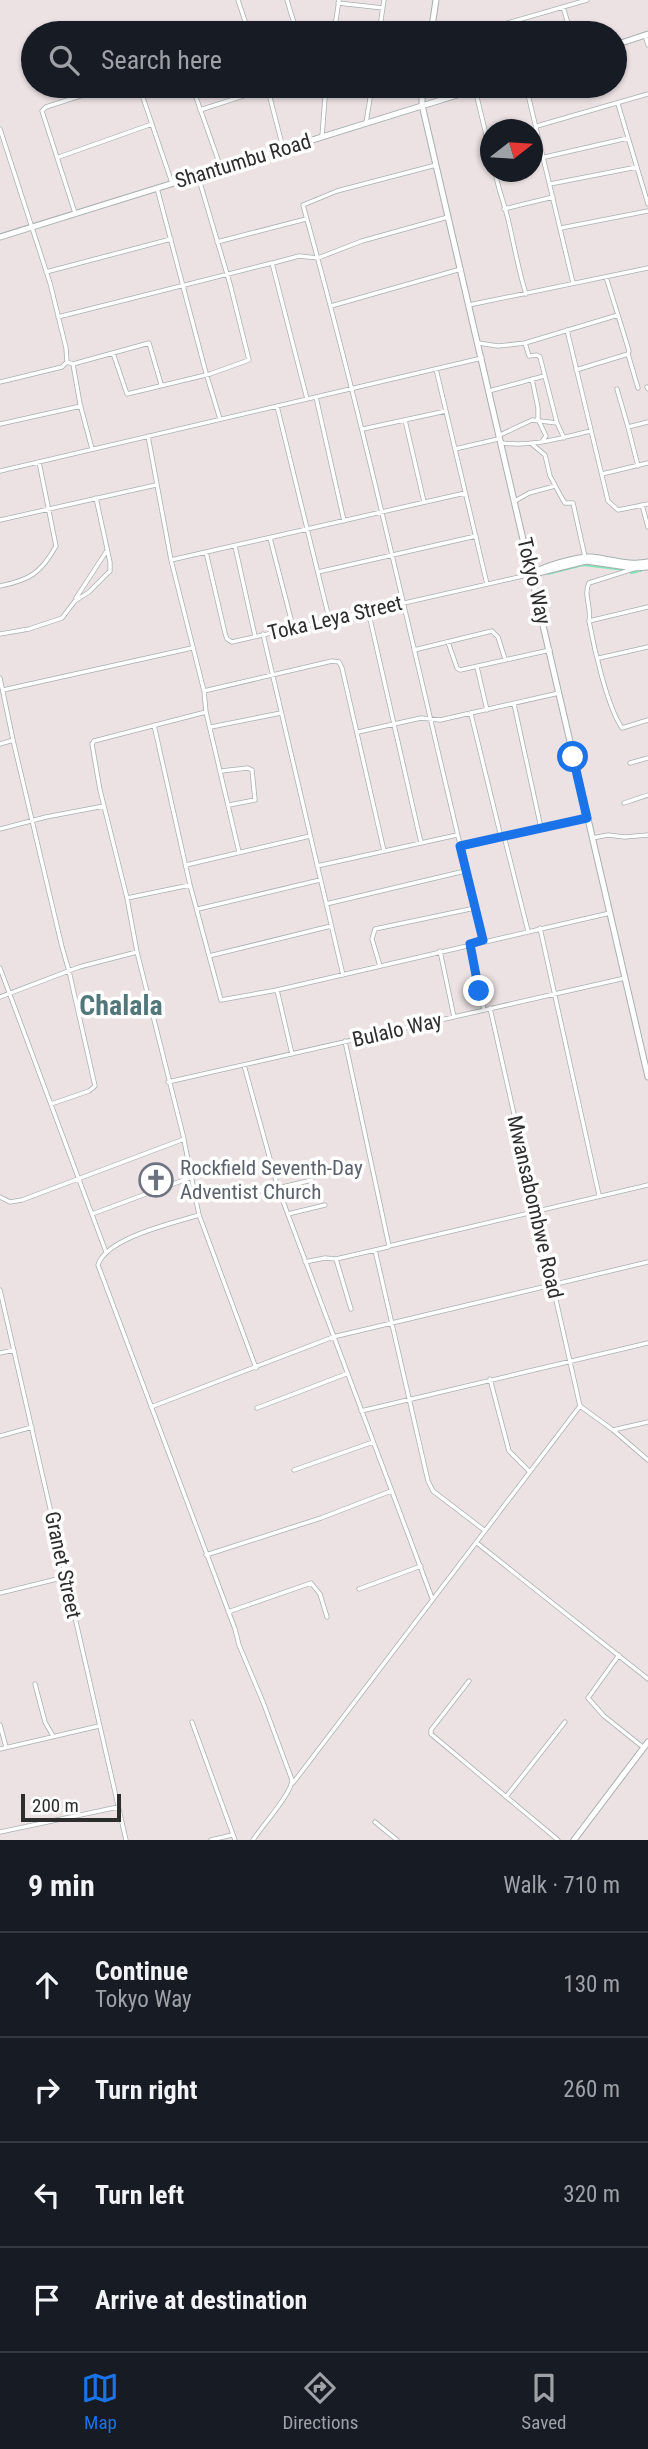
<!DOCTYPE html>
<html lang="en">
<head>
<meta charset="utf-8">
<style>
	body { margin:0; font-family:"Roboto Condensed",sans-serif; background:#20242c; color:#f1f3f6 }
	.compass { position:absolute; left:480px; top:119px; width:63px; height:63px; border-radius:50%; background:#171b24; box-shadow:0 2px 5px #0004; rotate:73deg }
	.scale { position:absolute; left:21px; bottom:18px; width:100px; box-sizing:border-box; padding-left:7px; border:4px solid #2d2d2d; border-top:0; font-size:19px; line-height:24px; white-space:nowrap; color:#2d2d2d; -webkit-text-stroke:5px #fff; paint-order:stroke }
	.stop { position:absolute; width:21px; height:21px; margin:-16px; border:5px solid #1a73e8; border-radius:50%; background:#fff }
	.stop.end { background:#1a73e8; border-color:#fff; box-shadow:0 2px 7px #0008 }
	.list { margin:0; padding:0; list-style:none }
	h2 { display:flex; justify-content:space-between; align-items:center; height:91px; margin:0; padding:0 28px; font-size:30px }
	h2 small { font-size:23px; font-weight:400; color:#9ea1a6 }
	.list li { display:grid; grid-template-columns:46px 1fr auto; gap:21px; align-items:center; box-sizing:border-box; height:105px; padding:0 28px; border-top:2px solid #363941 }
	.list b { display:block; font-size:26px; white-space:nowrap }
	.list p { margin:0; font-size:23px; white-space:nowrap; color:#9ea1a6 }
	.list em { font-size:23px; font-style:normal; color:#9ea1a6 }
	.icon { flex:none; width:38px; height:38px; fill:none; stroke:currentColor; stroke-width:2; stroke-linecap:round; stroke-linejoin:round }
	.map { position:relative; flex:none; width:648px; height:1840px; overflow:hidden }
	.search { position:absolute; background:#171b24; box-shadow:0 2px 5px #0004; left:21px; right:21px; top:21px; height:77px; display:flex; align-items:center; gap:18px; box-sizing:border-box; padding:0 24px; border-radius:38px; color:#9ea1a6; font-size:26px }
	.sheet { height:511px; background:#171b24 }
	nav { display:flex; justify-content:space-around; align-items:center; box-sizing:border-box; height:98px; border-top:2px solid #363941; background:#171b24; font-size:19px; color:#9ea1a6 }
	nav a { display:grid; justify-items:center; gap:4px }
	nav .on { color:#1a73e8 }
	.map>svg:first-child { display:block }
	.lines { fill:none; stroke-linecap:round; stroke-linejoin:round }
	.stream { stroke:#7ee5b7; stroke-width:2 }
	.street-casing { stroke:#a7b0b1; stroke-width:5 }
	.secondary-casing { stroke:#a7b0b1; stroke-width:7 }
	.street { stroke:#fff; stroke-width:3.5 }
	.secondary { stroke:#fff; stroke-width:5 }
	.route { stroke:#1a73e8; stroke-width:9 }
	.labels { text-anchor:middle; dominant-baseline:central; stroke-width:7; stroke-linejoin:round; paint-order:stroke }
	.street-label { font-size:21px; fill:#2d2d2d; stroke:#fff }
	.worship-label { font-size:21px; fill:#5b616d; stroke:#fff; text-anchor:start }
	.district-label { font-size:28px; font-weight:bold; fill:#51777b; stroke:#fff }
</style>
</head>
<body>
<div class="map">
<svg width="648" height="1840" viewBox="0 0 648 1840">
	<rect width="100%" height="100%" fill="#ede2e3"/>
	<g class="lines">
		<path class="stream" d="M639 571H641
			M631 573 637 572
			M548 574 583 565 625 570"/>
		<defs>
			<path id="street" d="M238 0 249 33
				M287 0 297 33
				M338 3 383 8
				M563 7 571 33
				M334 33 339 0
				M379 33 384 0
				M485 33 487 29 497 26 587 0
				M645 35 648 45
				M139 86 172 183
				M192 86 221 168
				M267 86 283 148
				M526 86 573 283
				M475 89 490 151
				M618 104 648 204
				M200 110 268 88
				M366 123 372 86
				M537 126 648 94
				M0 129 50 283 66 348 67 362
				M322 136 326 86
				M59 157 152 124
				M545 157 628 138
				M436 165 337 191 303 205C371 448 423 695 483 940
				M495 172C498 188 504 203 508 219 514 244 518 269 526 294
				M550 184 637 167
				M157 188 206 373 220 419
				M504 209 553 197
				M75 213 42 111 46 107 111 86
				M561 228 648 211
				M217 242 306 219
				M273 263 299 256 318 258 362 241 448 217
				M46 272 171 239
				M469 305 648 268
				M331 306 461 269
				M58 317 272 263 307 399
				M567 330 608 501 618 510 648 504
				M478 343 498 346 525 343 618 315 606 277
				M525 343 529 356 537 355 540 357 557 423 564 438
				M113 353 127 394 210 374 249 360 230 284 198 176
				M628 354 638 388
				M73 364 80 404 92 449
				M436 369 487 584
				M576 370 628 354 629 351 618 315
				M532 379 538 408V419L546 436 543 440
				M0 382 62 367 67 362 73 364 149 343 161 384
				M647 387 648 389
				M617 389 628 427
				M489 391 544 376
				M316 397 344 521
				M277 406 329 618
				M405 420 424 502
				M0 424 81 406
				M363 429 446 411
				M500 435 532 420 557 423
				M148 436 171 560 204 691 206 712 239 852
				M502 443C534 447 559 438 591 431
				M533 445 545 455 550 476 563 500 565 503H573L585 557
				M455 449 498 439
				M638 466 628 427 648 422
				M0 471 482 358
				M602 474 648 463
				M515 501 529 493 555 486
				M642 505 648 527
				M0 520 156 485
				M270 538 293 627
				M235 546 255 636
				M206 552 225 633 227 639 232 642 532 574
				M171 560 465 493
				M633 569 589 583C583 595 592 608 589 621 594 648 607 706 622 728L648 720
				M318 572 476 536
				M0 586C30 580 41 573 56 546L39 462
				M76 598 106 552
				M368 610 421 843
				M589 621 648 607
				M0 634 29 629 62 618 75 601 89 592 110 571V562L96 498
				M263 634 343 975
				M448 642 457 668 460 670 550 650
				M414 650 492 631 498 637 505 659
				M599 658 648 647
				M477 667 487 710
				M0 678 13 740 0 744
				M3 690 192 648
				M204 691 332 661 339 662 342 668 384 851
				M514 704 541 828
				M471 714 501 837
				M154 725 190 885 221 1000 277 990 610 913
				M211 727 281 713
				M358 732 421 718 440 720 559 693
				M13 740 62 947 69 971 95 1086 89 1091 51 1104
				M630 763 648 758
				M221 771 248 768 252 770 255 800 229 805
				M624 803 648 795
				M0 829 46 817 104 806
				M504 836 528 931
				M592 838 608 835 625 837 648 835
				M460 846 588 818
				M186 865 310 836
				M317 866 457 835
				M127 898 190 885
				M326 904 465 871
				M198 909 320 880
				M540 928 599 1195
				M469 944 484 1010
				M440 951 454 1017
				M209 956 331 926
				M380 966 372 939 375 929 475 908
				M0 968 106 1252
				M277 990 292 1054
				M0 997 79 967 137 952
				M490 1008 580 1406
				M345 1041 389 1246 648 1185
				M244 1065 278 1188 432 1598
				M168 1082 625 978
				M184 1140 199 1215 256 1368
				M278 1188 312 1180
				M0 1197 10 1202 22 1200 184 1139 137 952 127 898 100 790 92 744 94 741 206 712
				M92 1214 192 1177
				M288 1214 325 1205
				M199 1215C173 1223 106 1238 98 1265L235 1629 239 1645 263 1702 292 1780C292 1793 262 1826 253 1840
				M375 1250 428 1481 433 1491 484 1530
				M336 1259 351 1309
				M305 1262 325 1258 336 1259 388 1247
				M0 1290 126 1840
				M0 1353 14 1350
				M490 1379 509 1451 530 1472
				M580 1406 613 1430 648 1422
				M151 1407 333 1337 648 1262
				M257 1408 346 1374
				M361 1411 648 1343
				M613 1430 648 1460
				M0 1436 32 1427
				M294 1470 373 1442
				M477 1543 648 1679
				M206 1555 321 1518 391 1491
				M359 1589 421 1566
				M0 1593 65 1577
				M228 1612 311 1583 320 1594 327 1617
				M619 1655 588 1698 604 1716 644 1748
				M469 1681 431 1730V1734L558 1840
				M35 1684 45 1722 53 1736
				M192 1722 235 1840
				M0 1725 6 1747
				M0 1749 99 1726
				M293 1783 580 1406
				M506 1797 565 1722
				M375 1822 397 1840
				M0 1832 118 1807
				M211 1840 232 1835"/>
			<path id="secondary" d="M431 33 436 0
				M615 45 648 34
				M422 86V105L648 1077
				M0 237 486 86
				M532 574C543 566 579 556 592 557 611 559 629 566 648 562
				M534 574 586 561 634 568 648 567
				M574 1840 648 1742"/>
		</defs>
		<use href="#street" class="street-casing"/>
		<use href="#secondary" class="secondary-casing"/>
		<use href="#street" class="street"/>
		<use href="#secondary" class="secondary"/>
	</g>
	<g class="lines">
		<path class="route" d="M479 991 470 944 483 940 460 846 587 818 573 757"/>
	</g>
	<defs>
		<symbol id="church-ring" viewBox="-11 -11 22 22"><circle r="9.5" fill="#fff" stroke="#6b7280" stroke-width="1.5"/><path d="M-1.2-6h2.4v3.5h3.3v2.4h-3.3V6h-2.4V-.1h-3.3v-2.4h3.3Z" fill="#6b7280"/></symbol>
	</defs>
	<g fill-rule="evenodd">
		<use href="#church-ring" x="137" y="1161" width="38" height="38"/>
	</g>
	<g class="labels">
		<g class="street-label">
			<text transform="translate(243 161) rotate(-17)">Shantumbu Road</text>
			<text transform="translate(534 581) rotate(77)">Tokyo Way</text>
			<text transform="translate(335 618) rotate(-13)">Toka Leya Street</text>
			<text transform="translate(397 1030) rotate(-13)">Bulalo Way</text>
			<text transform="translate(535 1207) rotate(77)">Mwansabombwe Road</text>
			<text transform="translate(63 1565) rotate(78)">Granet Street</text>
		</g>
		<g class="worship-label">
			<text x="180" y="1168">Rockfield Seventh-Day<tspan x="180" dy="24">Adventist Church</tspan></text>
		</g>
		<g class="district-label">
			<text x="121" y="1005">Chalala</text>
		</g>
	</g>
</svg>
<svg class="compass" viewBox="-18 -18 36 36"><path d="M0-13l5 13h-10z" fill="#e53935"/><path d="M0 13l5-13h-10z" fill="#9ea1a6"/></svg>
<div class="scale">200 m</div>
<div class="stop" style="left:573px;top:757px"></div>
<div class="stop end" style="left:479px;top:991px"></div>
<div class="search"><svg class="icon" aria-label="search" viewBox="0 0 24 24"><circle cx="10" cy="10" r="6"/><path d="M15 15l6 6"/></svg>Search here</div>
</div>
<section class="sheet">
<h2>9 min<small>Walk · 710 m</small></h2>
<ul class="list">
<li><svg class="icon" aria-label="ahead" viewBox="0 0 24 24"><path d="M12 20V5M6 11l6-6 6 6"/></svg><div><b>Continue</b><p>Tokyo Way</p></div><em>130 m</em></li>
<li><svg class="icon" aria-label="right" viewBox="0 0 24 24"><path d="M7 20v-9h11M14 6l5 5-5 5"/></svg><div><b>Turn right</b></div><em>260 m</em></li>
<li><svg class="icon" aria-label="left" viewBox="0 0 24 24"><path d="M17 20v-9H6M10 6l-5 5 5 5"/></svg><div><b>Turn left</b></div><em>320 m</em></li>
<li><svg class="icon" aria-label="arrive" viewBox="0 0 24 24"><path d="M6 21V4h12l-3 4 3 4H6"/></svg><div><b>Arrive at destination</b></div></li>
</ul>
</section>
<nav>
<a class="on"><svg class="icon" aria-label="map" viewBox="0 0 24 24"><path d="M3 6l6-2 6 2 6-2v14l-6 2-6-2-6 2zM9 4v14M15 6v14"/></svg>Map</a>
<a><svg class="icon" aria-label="directions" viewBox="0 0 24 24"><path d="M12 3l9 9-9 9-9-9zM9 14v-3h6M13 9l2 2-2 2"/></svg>Directions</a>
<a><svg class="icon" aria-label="saved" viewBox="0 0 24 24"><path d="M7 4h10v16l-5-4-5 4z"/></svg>Saved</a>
</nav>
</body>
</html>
